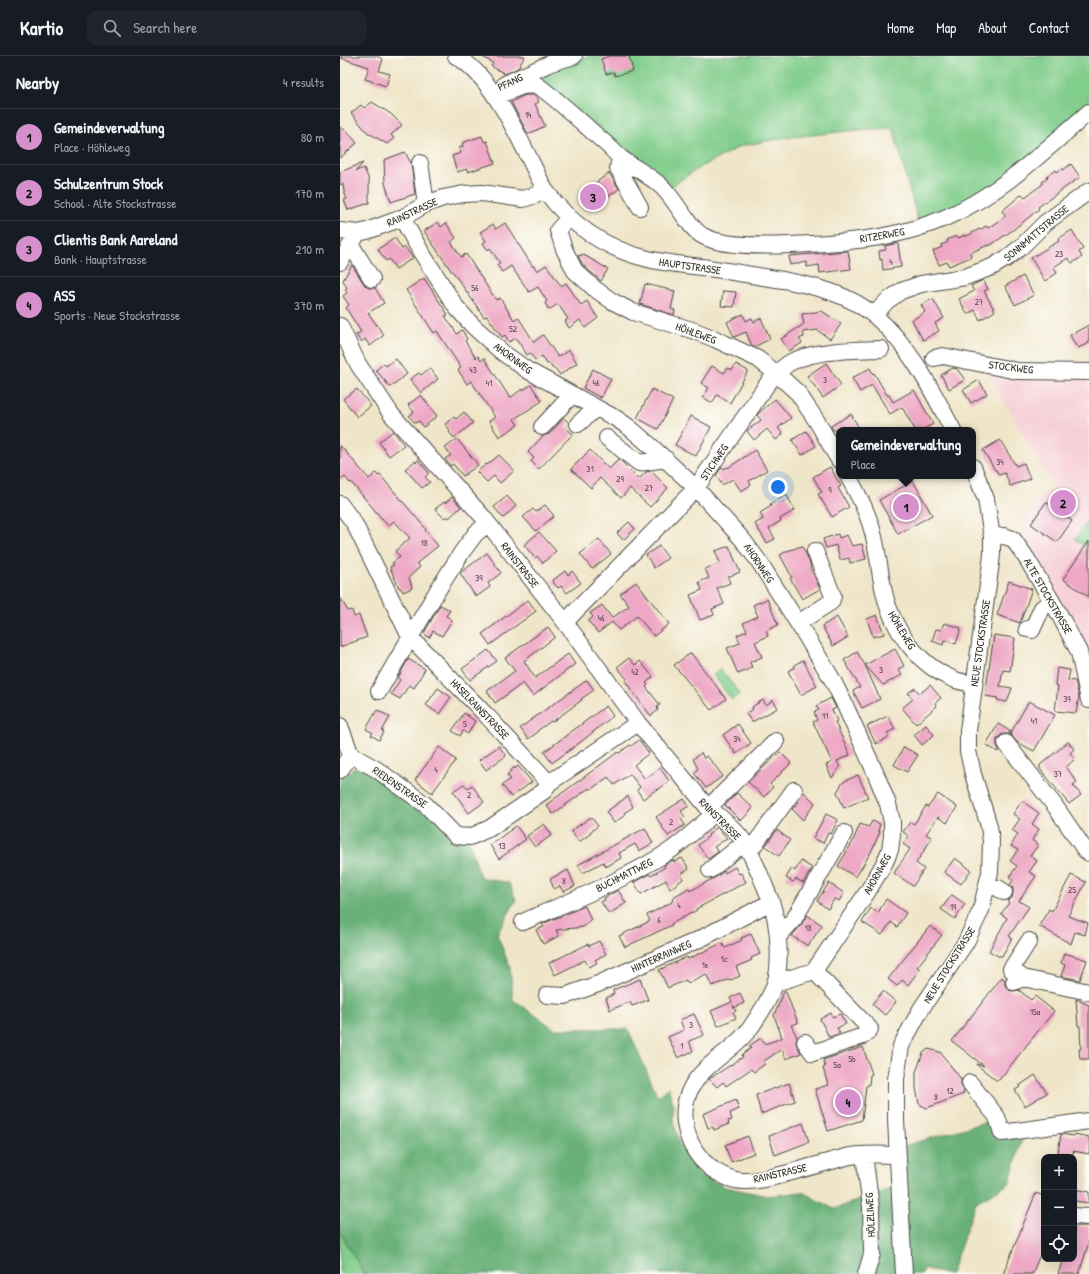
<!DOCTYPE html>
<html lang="en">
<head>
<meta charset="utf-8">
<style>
	body { margin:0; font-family:"Patrick Hand",sans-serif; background:#20242c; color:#f1f3f6 }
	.controls { position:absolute; right:12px; bottom:12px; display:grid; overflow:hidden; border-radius:8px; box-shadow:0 4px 16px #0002 }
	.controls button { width:36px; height:36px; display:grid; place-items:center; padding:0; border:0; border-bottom:1px solid #363941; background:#171b24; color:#f1f3f6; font:20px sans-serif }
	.you { position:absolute; left:438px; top:431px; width:14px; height:14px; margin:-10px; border:3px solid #fff; border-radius:50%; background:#1a73e8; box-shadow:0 0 0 6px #1a73e833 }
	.badge { display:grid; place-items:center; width:26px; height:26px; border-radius:50%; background:#d690ce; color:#111; font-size:13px; font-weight:700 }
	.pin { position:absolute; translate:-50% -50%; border:2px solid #fff; box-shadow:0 1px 4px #0006 }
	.popup { position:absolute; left:496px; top:371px; width:140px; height:52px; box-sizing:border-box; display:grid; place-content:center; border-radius:8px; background:#171b24; filter:drop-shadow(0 1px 3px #0005); font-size:13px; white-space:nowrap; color:#9ea1a6 }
	.popup b { font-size:15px; color:#f1f3f6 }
	.popup::after { content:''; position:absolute; left:50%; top:100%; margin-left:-8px; border:8px solid transparent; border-top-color:#171b24 }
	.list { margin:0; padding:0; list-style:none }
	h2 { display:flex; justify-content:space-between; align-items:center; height:52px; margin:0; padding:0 16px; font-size:17px }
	h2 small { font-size:13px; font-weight:400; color:#9ea1a6 }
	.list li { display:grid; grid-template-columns:26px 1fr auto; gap:12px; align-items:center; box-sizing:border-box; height:56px; padding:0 16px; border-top:1px solid #363941 }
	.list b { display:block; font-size:15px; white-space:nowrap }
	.list p { margin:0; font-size:13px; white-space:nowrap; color:#9ea1a6 }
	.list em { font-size:13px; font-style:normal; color:#9ea1a6 }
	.icon { flex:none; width:22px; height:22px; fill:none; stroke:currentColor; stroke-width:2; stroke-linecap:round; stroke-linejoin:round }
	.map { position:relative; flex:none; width:749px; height:1218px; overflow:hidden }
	header { display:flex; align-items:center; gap:24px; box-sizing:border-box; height:56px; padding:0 20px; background:#171b24; border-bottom:1px solid #363941 }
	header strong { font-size:19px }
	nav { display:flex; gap:22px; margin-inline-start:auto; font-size:14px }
	.search { width:280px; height:36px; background:#20242c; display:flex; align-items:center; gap:10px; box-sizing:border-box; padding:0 14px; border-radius:12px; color:#9ea1a6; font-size:15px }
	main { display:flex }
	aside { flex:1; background:#171b24 }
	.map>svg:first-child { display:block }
	.built { fill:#f6cfd7 }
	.green { fill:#82ce8c; stroke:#567c5c }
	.forest { fill:#69b178; stroke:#4a6e52 }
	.building { fill:#eea8c5 }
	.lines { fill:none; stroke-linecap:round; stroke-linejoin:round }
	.minor-casing { stroke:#484743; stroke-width:18 }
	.minor { stroke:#fff; stroke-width:16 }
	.labels { text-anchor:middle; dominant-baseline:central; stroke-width:3; stroke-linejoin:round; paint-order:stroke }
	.number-label { font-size:9px; fill:#5c4a52 }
	.street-label { font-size:11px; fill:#2b2b2b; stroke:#fdfcf7 }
</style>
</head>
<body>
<header>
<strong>Kartio</strong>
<div class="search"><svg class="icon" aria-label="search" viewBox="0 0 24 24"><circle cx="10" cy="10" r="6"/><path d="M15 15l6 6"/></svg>Search here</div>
<nav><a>Home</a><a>Map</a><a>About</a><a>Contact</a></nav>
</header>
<main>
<aside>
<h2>Nearby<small>4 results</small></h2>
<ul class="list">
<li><span class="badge">1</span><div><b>Gemeindeverwaltung</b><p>Place · Höhleweg</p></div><em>80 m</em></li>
<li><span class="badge">2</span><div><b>Schulzentrum Stock</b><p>School · Alte Stockstrasse</p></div><em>170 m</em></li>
<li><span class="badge">3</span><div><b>Clientis Bank Aareland</b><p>Bank · Hauptstrasse</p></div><em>210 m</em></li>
<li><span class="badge">4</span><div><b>ASS</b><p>Sports · Neue Stockstrasse</p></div><em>370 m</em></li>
</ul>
</aside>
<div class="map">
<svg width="749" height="1218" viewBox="0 0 749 1218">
	<rect width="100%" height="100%" fill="#fdfcf7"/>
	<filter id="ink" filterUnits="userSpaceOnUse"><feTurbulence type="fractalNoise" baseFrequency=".025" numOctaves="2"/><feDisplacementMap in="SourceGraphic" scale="8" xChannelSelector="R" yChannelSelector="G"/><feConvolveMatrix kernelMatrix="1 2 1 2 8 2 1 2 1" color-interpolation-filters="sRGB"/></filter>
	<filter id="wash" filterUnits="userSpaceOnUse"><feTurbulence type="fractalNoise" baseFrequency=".012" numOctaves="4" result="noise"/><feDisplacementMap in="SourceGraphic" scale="16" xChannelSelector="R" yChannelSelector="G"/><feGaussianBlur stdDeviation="0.9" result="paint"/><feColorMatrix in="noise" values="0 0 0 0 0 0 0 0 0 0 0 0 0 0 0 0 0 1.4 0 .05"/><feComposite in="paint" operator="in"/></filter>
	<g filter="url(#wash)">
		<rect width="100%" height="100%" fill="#efe5c8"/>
		<path class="built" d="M646 313 745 322 749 330V590L742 592 694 501 679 464 713 429Z"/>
		<path class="green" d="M248 0H749V58L698 104 580 173 553 72 518 74 442 82 401 90 357 113 323 136 204 28 200 20Z
			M749 464V494L735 483Z
			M380 613 400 637 392 644 373 619Z
			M0 1176 24 1218H0Z"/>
		<path class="forest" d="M15 712 34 717 129 783 140 821 169 827 176 844 157 878 170 912 173 944 215 973H288L318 1041 328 1031 334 1050 333 1062 339 1086 357 1117 385 1131 427 1140 462 1136 494 1153 567 1127 564 1090 649 1065 656 1083 683 1080 669 1128 636 1146 611 1218H604L585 1212 581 1218H24L0 1176V722Z"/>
		<g id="blocks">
			<path class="building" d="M1 0H36L43 3 39 15 50 18 46 30 25 23 29 11 1 2Z
				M141 0H185L178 12 165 18 151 10 153 7Z
				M269 0H289L293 15 275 20 274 16 266 18 261 3Z
				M185 39H194L196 40 199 46 195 48 205 70 188 78 171 46Z
				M32 46 51 58 62 69 51 79 54 82 47 88 27 76 11 57 21 49 24 52Z
				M0 71 8 76 17 87 0 102Z
				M142 80 144 86 147 85 155 107 128 116 127 113 117 116 112 100 121 97 119 92 123 91 122 87Z
				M65 96 71 107 75 138 51 146 45 127 44 104Z
				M23 107 16 115 24 112 29 124V147L8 154 4 144 7 143 4 136 3 128 0 129V116Z
				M731 108 740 121 698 151 699 153 673 174 649 190 648 189 630 197 631 201 609 210 607 206 599 209 593 195 602 191 601 189 608 186 607 184 611 182 617 180 618 182 625 179V181L639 173 640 174 646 170 648 172 666 160 662 155 682 138 685 141 703 128 702 126 708 122 706 120 716 114 717 116 722 112 723 114Z
				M269 117 279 133 250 153 239 139Z
				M98 166 101 171 106 167 116 182 111 186 121 201 126 198 156 244 160 242 174 264 178 261 194 286 203 279 218 301 229 294 237 307 220 319 215 312 213 313 209 307 207 308 202 300 195 304 190 297 187 299 176 282 169 286 165 279 162 281 147 260 144 261 113 216H112L84 175Z
				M165 167 193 211 194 210 197 215 206 209 221 230 226 227 241 249 247 245 258 262 245 272 240 264 229 272 225 265 228 263 218 248 209 254 205 247 207 245 198 231 189 236 171 210 162 216 157 209 160 207 150 192 148 194 143 187 146 185 140 176 153 168 156 173Z
				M732 174 743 193 739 196 742 201 732 207 728 202 714 211 717 217 705 225 691 202 719 185 718 183Z
				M55 182 62 193 65 191 73 202 56 213 49 203 46 205 38 193Z
				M558 187 561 211 543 214 542 203 540 204 539 195 546 194 545 190Z
				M508 195 511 213 480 217 479 209 467 211V206L450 209 449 200Z
				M242 198 268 213 261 225 243 209 238 200 239 199 241 200Z
				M12 209 24 228 28 232H35L44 247 28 257 44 279 30 290 25 283 21 286 16 279 21 276 6 252 9 249 3 240 7 237 5 233 7 232 3 224Z
				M683 220 694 239 675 249 665 230Z
				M84 222 108 259 105 260 117 278 122 274 127 283 125 285 136 302 138 300 141 305 144 302 170 342 182 333 183 334 191 329 202 345 174 363 178 369 159 381 149 365 155 361 131 325 127 328 118 314 121 312 97 275 94 277 66 234Z
				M643 224 648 233 644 235 655 255 640 264 635 254 627 258 619 243 634 235 631 230Z
				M305 228 335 235 331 253 335 254 334 259 300 248Z
				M383 235 396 236 394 251 381 250Z
				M593 243 604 262 595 267 599 275 583 284 572 264 585 256 581 249Z
				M482 255 501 268 490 283 477 274 463 276 464 281 459 283 462 287 449 295 441 283 464 268 462 258Z
				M403 258 406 265 412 262 414 266 421 262 430 283 414 291 412 290 406 276 394 281 387 266Z
				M749 269V287L738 292 737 289 736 290 730 279Z
				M56 303 67 318 50 331 36 314 44 307 46 310Z
				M486 307 501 329 483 342 467 320Z
				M396 308 408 315 390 347 377 339 372 347 363 341 369 332 361 327 372 310 384 317 388 312 392 314Z
				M90 312 98 323 81 337 70 323 79 317 81 319Z
				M530 312 533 318 534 317 547 339H549L553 346 574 334 593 368 582 374H575L562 351 550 358 532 329 520 336 512 322Z
				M613 312 617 313 625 324 609 333 601 319Z
				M253 313 271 323 261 342 243 332Z
				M639 324 647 338 631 347 623 334Z
				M17 333 31 350 17 361 3 343Z
				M312 333 333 344 318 373 297 362Z
				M81 339 97 360 84 371 79 365 75 367 69 360 74 356 68 349Z
				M435 343 451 362 438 372 443 378 436 384 427 373 414 384 407 375 421 364 417 359 420 356Z
				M124 356 133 367 114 382 109 376 110 374 105 368 114 361 116 363Z
				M511 358 520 374H493L491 370Z
				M351 360 371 371 356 400 335 389Z
				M224 362 229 367 226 372 233 378 199 413 191 405 194 402 188 396 203 380 209 378Z
				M53 375 64 389 49 400 39 386Z
				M466 375 476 390 462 399 452 384Z
				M117 383 138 409 123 420 113 408 111 410 105 403 111 399 105 392Z
				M660 384 676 410 684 407 690 423 670 430 665 417 659 419 656 414H655L643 394Z
				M0 389 29 423 36 417 38 420 40 419 86 473 85 474 98 490 77 507 80 511 69 521 72 532 63 536 61 532H59L50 511 54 509 52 507 60 501 55 495 70 482 54 465 48 470 11 426 10 427 5 421 0 425Z
				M250 394 269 413 279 403 299 423 306 416 311 415 328 432 310 451 290 432 281 442 260 422 251 432 231 413Z
				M415 394 427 414 409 425 411 429 401 435 393 423 382 429 376 419 382 411 384 413 387 411 388 412Z
				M159 399 174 414V415L160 427 154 420 147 426 137 416 146 408 147 409Z
				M78 404 89 417 85 421 90 426 82 432 65 413 75 405 76 407Z
				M490 411 501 430 498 432 509 451 492 461 478 438 482 436 473 421Z
				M573 425 592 459 558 478 539 444Z
				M446 438 455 454 440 463 441 465 429 472 435 483 427 487 415 468 423 463 420 457 431 450 430 448Z
				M167 440 176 450 163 462 154 451Z
				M112 441 121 451 109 462 107 460 104 462 95 453 104 446 105 447Z
				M706 446 732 465 717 486 691 468Z
				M205 449 214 460 196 475 183 461 193 453 196 456Z
				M289 466 295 473 283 484 277 477Z
				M199 476 216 495 203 507 197 500 195 502 184 489Z
				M498 478 499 482 507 479 512 490 522 488 526 503 510 507 509 502 500 504 496 489 486 492 483 483Z
				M259 483 271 498 252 513 240 498Z
				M749 485V541L723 523Z
				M319 490 328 502 314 512 306 499Z
				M389 490 400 516 388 521 390 527 377 532 384 548 372 553 374 559 360 564 350 539 362 534 359 526 369 522 365 513 380 507 375 495Z
				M462 490 466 498 471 510 470 511 480 533 462 543 450 522 452 521 440 499 447 495Z
				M147 497 161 517 148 527 150 531 136 541 120 517Z
				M225 515 228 519 232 515 241 527 227 537 221 530 218 532 212 525Z
				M669 525 692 533 680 567 657 559Z
				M296 526 329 568 314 580 297 560 279 574 272 566 258 577 248 565 253 561 250 557 262 549 272 562 289 550 280 538Z
				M0 541 8 555 12 554 14 561 19 559 27 581 0 591Z
				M427 543 438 569 426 575 428 580 415 586 422 601 410 606 412 612 398 618 387 592 400 587 397 579 407 575 403 567 418 560 413 549Z
				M188 544 196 555 150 589 142 578Z
				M100 549 110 554 106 560 112 564 102 580 93 575 89 582 84 577Z
				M537 559 544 578 533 581 527 563Z
				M497 561 508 581 493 590 482 570Z
				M604 567 621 572 616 588 604 584 603 589 592 585 596 573 601 574Z
				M208 571 215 581 184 605 195 622 228 598 235 608 193 640 183 627 155 647 147 635 175 615 165 602Z
				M654 579 675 582 670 615 663 614 660 630 672 632 667 646 657 644 658 642 645 640Z
				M555 593 564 610 558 613 562 619 543 629 525 609Z
				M148 594 157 605 130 624 122 613Z
				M517 596 525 609 540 643 522 652 513 635 520 631 504 604Z
				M351 597 386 643 371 654 334 609Z
				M289 602 295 609 300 605 313 621 306 627 308 629 306 631 320 649 317 651 318 654 311 660 285 625 287 623 277 611Z
				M68 603 85 613 74 632 69 629 60 643 51 638 60 624 58 622Z
				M463 604 477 630 461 639 448 615 455 611 454 609Z
				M717 612 730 614 728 624 735 625 739 641 736 657 715 655 718 630 715 629Z
				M247 624 254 634 241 643 242 644 212 666 211 665 197 675 198 676 188 683 180 672Z
				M590 629 601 642 595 647 597 650 576 668 562 652 573 643 568 637 575 632 580 638Z
				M98 632 111 641 99 658 86 649Z
				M491 642 496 652 492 654 497 665 495 666 510 699 497 705 500 711 492 722 486 709 492 706 473 666 477 664 474 656 479 654 476 650Z
				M423 644 426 649 433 644 438 652 412 666 406 658 413 653 412 651Z
				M689 645 715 659 694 695 677 686 670 678Z
				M266 650 273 660 242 685 212 707 204 696Z
				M37 654 50 661 42 675 44 676 39 684 31 679 33 677 26 673Z
				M124 657 135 665 128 678 123 675 120 680 112 675Z
				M548 660 555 673 547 677 549 681 536 688 527 670Z
				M398 668 411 687 396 698 383 679Z
				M658 668 670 675 669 678H664L661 679 657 683V689L659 694 658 696 646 689Z
				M586 669 594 679 582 689 574 679Z
				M299 684 309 697 294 709 305 723 320 712 329 725 318 734 317 733 303 743 297 734 300 731 290 718 274 729 268 721 250 734 249 732 213 758 206 749 278 696 279 697 290 689 291 690Z
				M728 686 734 693 730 697 735 703 726 711 737 726 733 729 741 739 729 748 700 713V709Z
				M159 690 166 700 146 714 139 704Z
				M99 691 116 704 92 737 75 724Z
				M564 691 578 699 567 716 554 709Z
				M440 696 451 707 430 728 433 731 424 741 408 726Z
				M361 697 364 702 367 700 383 720 366 732 354 717 358 713 353 703Z
				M178 710 192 726 171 741 162 729 171 723 167 719 174 711 175 713Z
				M518 719 528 741 504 752 497 736 503 726Z
				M124 728 128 732 132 729 144 746 129 757 113 735Z
				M463 735 475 747 463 764 452 753 459 746 457 745Z
				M397 737 413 752 401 765 385 749Z
				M598 738 617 751 607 767 598 761 586 778 592 782 576 807 584 813 573 830 554 817 570 793 563 788 569 780 563 776 570 766 574 768 586 750 588 751Z
				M288 740 293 751 284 757 285 759 274 767 266 756Z
				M344 743 349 750 341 755 345 761 341 763 345 769 328 780 316 761Z
				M682 745 699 757 692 768 699 773 692 784 698 789 690 800 697 805 689 816 696 820 679 845 689 851 669 880 672 882 662 900H658L649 895 667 862 661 858 669 847 667 845 672 842 673 837V832L670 829 673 824 669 821 677 810 670 805 678 794 671 790 678 778 672 774 680 763 673 758Z
				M486 758 498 764 491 778 488 777 483 787 473 782Z
				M251 761 258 770 250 776V778L239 786 231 775Z
				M532 765 540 768 538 775 540 776 531 796 516 821 498 810 512 787 520 768 529 771Z
				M204 768 212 779 195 791 187 780Z
				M176 770 186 783 159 803 150 789Z
				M377 771 387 782 374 791 378 796 368 803 358 789 369 780 368 779Z
				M305 772 313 787 299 795 295 788 279 797 281 802 266 811 263 806 243 817 238 809Z
				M437 774 450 784 439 800 425 790Z
				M342 802 349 813 341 818 343 823 330 833 326 824 301 838 294 826 309 818 311 820 325 811 324 809 333 804 334 806Z
				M615 802 631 814 621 828 604 816Z
				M461 805 472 812 463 827 456 823 453 826 446 822 452 812 455 815Z
				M395 811 399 818 401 817 406 826 356 853 357 854 331 868 332 869 285 891 279 880 310 865 307 859 332 846 333 841 349 832 350 835 376 821 384 815 385 817Z
				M228 814 235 830 223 836 220 830 214 833 210 823Z
				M731 819 746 826 728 860 748 867 745 879 735 876 731 888 699 870 709 853 712 855Z
				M489 827 504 837 499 845 495 842 488 853 477 845Z
				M278 834 286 847 269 858 261 846 265 844 264 842Z
				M612 839 625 848 615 863 601 853Z
				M546 843 566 857 557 871 551 866 542 879 522 866 531 852 538 857Z
				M245 850 251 864 243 871 216 874 219 880 203 888 196 874 204 871 202 868Z
				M467 859 482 869 468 890 452 880 461 869Z
				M590 870 602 879 577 911 580 913 568 929 562 924 557 930 548 923Z
				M411 878 420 898 411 902 412 904 396 911 400 920 391 924 390 923 372 930 366 918 348 927 346 924 328 932 319 914 347 901 348 903 382 887 385 892 402 884 401 882Z
				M259 885 266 898 255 904 257 907 249 911 245 904 215 919 209 907 248 888 249 890Z
				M724 897 747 904 740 924 721 920 725 909 721 907Z
				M662 921 665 924V929L669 934 673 935 679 934 691 944 695 940 714 955 659 1024H656L637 1009V1008L644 1010 612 985Z
				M300 923 308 944 292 950 290 946 270 954 266 942 274 938 273 934Z
				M445 934 458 967 451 969 457 981 456 987 461 997 446 1003 442 993 424 1005 425 1008 414 1016 411 1013 386 1030 383 1026 377 1031 369 1023 403 1001 402 999 411 992 409 990 421 982 425 988 442 982 434 959Z
				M543 935 556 946 545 959 532 948Z
				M400 937 404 947 394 952 393 949 396 955 393 956 396 962 378 970 371 955 392 946 390 942Z
				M736 943 749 949V1003H740L739 993H741L740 970H738Z
				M491 957 493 961 500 958 506 968 497 972 500 977 489 981 480 963Z
				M354 958 364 979 349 985 353 995 338 1002 328 981 344 974 340 964Z
				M523 991 532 1018 530 1019 529 1029 526 1030 522 1064 488 1075 475 1033 488 1029 483 1012 485 1011 483 1004Z
				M588 993 600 996 621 1023V1029L624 1035 623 1038 587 1052 579 1048 576 1032V1016L583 997Z
				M695 1019 707 1037 685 1050 675 1034 680 1031 679 1030Z
				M449 1027 455 1045 421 1058 416 1039Z
				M396 1044 399 1053 390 1057 392 1064 388 1065 389 1068 374 1074 373 1071 368 1072 363 1058Z
				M463 1067 469 1086 435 1099 429 1080Z
				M721 1078 734 1080V1078L749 1081V1098L733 1095V1099L718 1096Z
				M408 1080 414 1097 391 1106 385 1089Z
				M734 1133 749 1136V1147L734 1145Z
				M696 1137 704 1140V1189L702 1194 692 1218H663Z
				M734 1170H749V1186L739 1218H718L723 1203H734Z"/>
		</g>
	</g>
	<g filter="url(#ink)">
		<use href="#blocks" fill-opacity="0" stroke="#484743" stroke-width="1"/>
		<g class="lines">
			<defs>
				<path id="minor" d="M116 0C156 22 184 94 205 134 230 169 266 193 308 203 325 207 344 209 362 211 389 215 416 220 443 224 475 230 509 238 535 260 571 291 591 333 613 374
					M165 28 211 7 234 0
					M156 40 183 30 197 29C221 46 242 67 264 86 270 91 275 97 281 102 294 112 309 119 321 130 335 142 348 172 363 180 383 191 427 190 450 189 497 187 548 184 592 167 653 145 701 98 749 56
					M280 102 278 112 300 151
					M80 107 86 148
					M62 162 81 196 116 251 133 270 162 296 187 314 277 363 290 372 312 391 356 432 403 484 420 507 466 580 492 623 504 647 535 716 548 748 552 766V780L550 794 545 806 528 835 474 915 435 927
					M229 162 218 174 224 193 235 215 255 233 272 245 293 256 355 275 375 283 418 303 437 318 458 337 478 367 499 404
					M0 175 18 177 27 175 62 162 86 148 103 142 124 138 142 137 183 143 196 139 205 134
					M11 189 32 223
					M0 206 15 182
					M534 259 547 245 561 235 581 228 625 221 652 211 667 202 681 191 705 167 749 135
					M0 270 18 308 51 358 143 461 225 566 298 667 368 752C377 758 396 774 402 783 409 793 414 805 419 816 423 826 427 835 431 845 438 866 442 906 435 928 430 943 420 958 411 971 395 994 366 1006 352 1030 336 1059 347 1094 372 1113 381 1119 392 1125 403 1125 420 1126 436 1120 452 1116 470 1111 488 1106 506 1101 522 1097 541 1099 558 1099
					M594 302 603 300 677 315 749 316
					M238 368 256 352
					M202 371 232 339
					M267 382 299 407 326 403
					M508 420C519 440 529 459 534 481 540 505 540 530 549 553 560 583 583 611 613 623 620 626 627 627 634 628
					M0 448 14 467 70 581 148 661 209 727
					M652 481 664 480 673 483 687 503 717 554 739 596 749 644
					M225 566 356 432 428 327C435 320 442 311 451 306 475 294 514 294 541 293
					M458 567 491 546 493 540 475 495
					M687 573 692 574 702 552 712 545
					M39 635 99 532 122 496 136 477 148 468
					M0 670 11 699 36 713 86 749 116 780 130 781 150 772 204 735 209 727 298 667
					M666 687 715 750 745 794 749 797
					M0 714 11 699
					M368 752 436 685
					M409 796 454 734
					M370 814 404 787
					M647 829 658 832 664 836
					M183 866C233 844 285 824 331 794 346 783 361 769 375 757
					M438 881 454 863 504 777
					M683 922 671 913 689 885
					M674 926 683 922 749 936
					M207 939 225 940 258 928 360 883 431 846
					M465 986 473 997 523 980 530 973 474 915
					M630 1027 657 1061 662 1077 749 1065
					M524 1099 531 1151 532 1198 526 1218
					M734 1160 749 1161
					M564 1218 556 1064V1023L561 990 581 953 626 886 641 854 650 816 651 785 649 770 633 718 628 695V675L652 499V481L646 443 633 411"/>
			</defs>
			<use href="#minor" class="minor-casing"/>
			<use href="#minor" class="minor"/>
		</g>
	</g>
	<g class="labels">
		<g class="number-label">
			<text x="188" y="59">14</text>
			<text x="719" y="198">23</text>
			<text x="551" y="206">4</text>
			<text x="135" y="232">56</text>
			<text x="639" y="246">27</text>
			<text x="173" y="273">52</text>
			<text x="133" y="314">43</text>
			<text x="485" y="324">3</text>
			<text x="149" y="327">41</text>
			<text x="256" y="327">46</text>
			<text x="660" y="406">34</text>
			<text x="250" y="413">31</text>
			<text x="280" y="423">29</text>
			<text x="309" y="432">27</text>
			<text x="490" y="434">9</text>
			<text x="84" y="487">18</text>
			<text x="139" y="522">39</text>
			<text x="261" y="562">46</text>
			<text x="541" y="614">3</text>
			<text x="295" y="616">42</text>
			<text x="727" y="643">39</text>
			<text x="485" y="660">11</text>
			<text x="694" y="665">41</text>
			<text x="125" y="668">5</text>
			<text x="397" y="683">34</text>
			<text x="96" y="714">4</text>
			<text x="718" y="718">37</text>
			<text x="129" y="739">2</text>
			<text x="331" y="766">2</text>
			<text x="162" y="790">13</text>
			<text x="224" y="825">8</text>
			<text x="732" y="834">25</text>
			<text x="339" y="850">4</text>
			<text x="613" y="851">19</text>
			<text x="319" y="864">6</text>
			<text x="468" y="872">18</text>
			<text x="384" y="903">1c</text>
			<text x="365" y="909">1e</text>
			<text x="695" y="956">15a</text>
			<text x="351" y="969">3</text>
			<text x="342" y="990">1</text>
			<text x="512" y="1003">5b</text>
			<text x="497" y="1009">5a</text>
			<text x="610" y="1035">12</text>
			<text x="596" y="1041">8</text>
		</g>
		<g class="street-label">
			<text transform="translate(170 26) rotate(-26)">PFANG</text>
			<text transform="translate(72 156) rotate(-25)">RAINSTRASSE</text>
			<text transform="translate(696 177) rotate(-40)">SONNMATTSTRASSE</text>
			<text transform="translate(542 179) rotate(-10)">RITZERWEG</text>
			<text transform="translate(350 210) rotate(8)">HAUPTSTRASSE</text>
			<text transform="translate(356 277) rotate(20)">HÖHLEWEG</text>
			<text transform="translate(173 302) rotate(36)">AHORNWEG</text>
			<text transform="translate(671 311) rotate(7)">STOCKWEG</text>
			<text transform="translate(374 406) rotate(-56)">STICHWEG</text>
			<text transform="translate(419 507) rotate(56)">AHORNWEG</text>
			<text transform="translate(180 509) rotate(52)">RAINSTRASSE</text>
			<text transform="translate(708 540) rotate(60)">ALTE STOCKSTRASSE</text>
			<text transform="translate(562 574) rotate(59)">HÖHLEWEG</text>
			<text transform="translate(640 587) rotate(-82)">NEUE STOCKSTRASSE</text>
			<text transform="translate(140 653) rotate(46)">HASELRAINSTRASSE</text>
			<text transform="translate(60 731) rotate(35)">RIEDENSTRASSE</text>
			<text transform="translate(380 763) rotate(45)">RAINSTRASSE</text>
			<text transform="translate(537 818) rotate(-61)">AHORNWEG</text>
			<text transform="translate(284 819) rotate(-27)">BUCHMATTWEG</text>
			<text transform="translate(321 900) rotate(-24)">HINTERRAINWEG</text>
			<text transform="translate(609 909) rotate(-58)">NEUE STOCKSTRASSE</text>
			<text transform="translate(440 1117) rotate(-13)">RAINSTRASSE</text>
			<text transform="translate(530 1159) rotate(-93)">HÖLZLIWEG</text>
		</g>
	</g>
</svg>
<div class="controls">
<button>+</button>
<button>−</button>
<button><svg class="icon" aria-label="locate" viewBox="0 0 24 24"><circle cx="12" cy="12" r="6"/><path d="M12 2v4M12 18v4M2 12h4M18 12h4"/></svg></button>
</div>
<div class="you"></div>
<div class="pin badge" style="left:566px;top:451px">1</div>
<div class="popup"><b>Gemeindeverwaltung</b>Place</div>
<div class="pin badge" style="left:723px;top:447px">2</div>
<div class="pin badge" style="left:253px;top:141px">3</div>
<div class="pin badge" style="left:508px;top:1046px">4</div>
</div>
</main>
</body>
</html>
